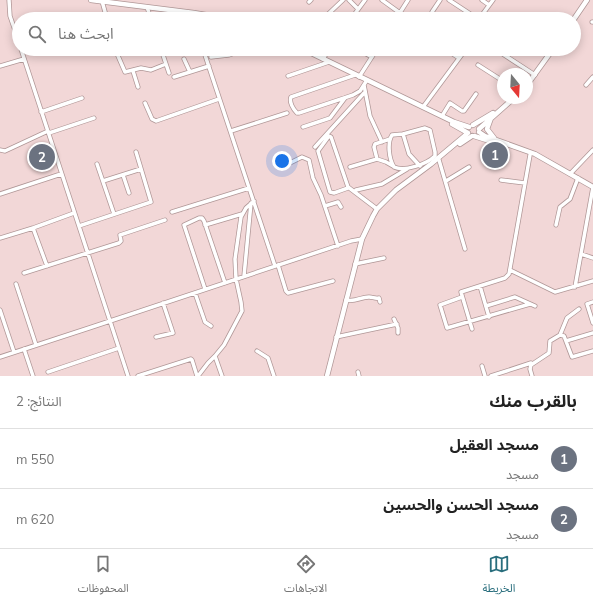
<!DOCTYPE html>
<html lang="ar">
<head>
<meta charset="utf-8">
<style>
	body { margin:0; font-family:Mulish,"Noto Sans Arabic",sans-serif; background:#f2f2f2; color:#222; direction:rtl }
	.compass { position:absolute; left:497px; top:68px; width:36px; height:36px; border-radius:50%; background:#fff; box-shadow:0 2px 10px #0003; rotate:162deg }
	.you { position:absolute; left:282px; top:161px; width:14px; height:14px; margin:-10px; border:3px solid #fff; border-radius:50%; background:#1a73e8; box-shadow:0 0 0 6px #1a73e833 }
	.badge { display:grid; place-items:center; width:26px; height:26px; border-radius:50%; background:#296e7d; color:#fff; font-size:13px; font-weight:700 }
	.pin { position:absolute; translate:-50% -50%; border:2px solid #fff; box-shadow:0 1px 4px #0006 }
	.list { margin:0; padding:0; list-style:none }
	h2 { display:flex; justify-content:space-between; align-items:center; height:52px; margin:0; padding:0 16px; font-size:17px }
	h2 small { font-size:13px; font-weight:400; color:#767676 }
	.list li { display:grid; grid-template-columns:26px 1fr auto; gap:12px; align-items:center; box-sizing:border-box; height:60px; padding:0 16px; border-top:1px solid #e0e0e0 }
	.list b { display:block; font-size:15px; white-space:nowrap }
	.list p { margin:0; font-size:13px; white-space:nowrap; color:#767676 }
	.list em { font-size:13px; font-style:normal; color:#767676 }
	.icon { flex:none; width:22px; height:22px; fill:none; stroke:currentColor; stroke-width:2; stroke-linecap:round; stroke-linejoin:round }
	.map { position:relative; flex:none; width:593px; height:376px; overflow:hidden; direction:ltr }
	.search { position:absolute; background:#fff; box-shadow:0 2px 10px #0003; left:12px; right:12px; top:12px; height:44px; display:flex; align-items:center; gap:10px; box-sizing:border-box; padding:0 14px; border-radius:22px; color:#767676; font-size:15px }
	.sheet { height:172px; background:#fff }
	nav { display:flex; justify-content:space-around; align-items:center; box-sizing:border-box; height:56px; border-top:1px solid #e0e0e0; background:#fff; font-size:11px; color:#767676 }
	nav a { display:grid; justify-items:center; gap:2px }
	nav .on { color:#296e7d }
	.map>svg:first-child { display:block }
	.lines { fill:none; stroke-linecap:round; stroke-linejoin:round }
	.minor-casing { stroke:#b09797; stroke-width:5 }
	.major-casing { stroke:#b09797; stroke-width:6 }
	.minor { stroke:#fff; stroke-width:3.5 }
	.major { stroke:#fff; stroke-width:4.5 }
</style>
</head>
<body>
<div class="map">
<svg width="593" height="376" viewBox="0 0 593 376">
	<rect width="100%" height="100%" fill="#f2d7d7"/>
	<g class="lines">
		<defs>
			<path id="minor" d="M9 0 10 16 19 42
				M349 0 358 9
				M382 0 400 13
				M440 0 432 12V13L440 19
				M449 0 478 19
				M482 0 489 5
				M102 1 107 19
				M309 2 311 0
				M147 7 151 19
				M325 17 343 0
				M351 19 365 0
				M396 19 408 0
				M479 19 493 0
				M507 19H508
				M592 22H593
				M21 49 128 376
				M115 49 125 72 141 68 151 70 166 64
				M161 49 169 73
				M203 49 275 266
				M357 49 372 57
				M445 49 459 58
				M495 49 535 75
				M211 57 229 55 246 49
				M184 59 190 72
				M323 59 329 49
				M478 65 503 81
				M0 66 24 59
				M133 71 138 87
				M355 75 291 97C289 102 293 109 297 113H299L353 95 360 91 367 80
				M288 76 329 62
				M174 77 209 66
				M359 77 377 49
				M364 85 370 116 382 142
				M586 85 593 77
				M145 103 152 119 156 121 219 99
				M423 107 466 49
				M41 112 82 98
				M442 116 450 103 462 111H464L476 94
				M303 127 330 118 345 98
				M425 128 430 130 435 152V156C427 164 404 172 394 167 389 159 387 143 392 135L403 134Z
				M231 131 287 113
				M49 133 94 118
				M403 134 409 154 420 166
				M390 139 375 144 374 147 377 159 386 162 393 166
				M315 147 365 92
				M0 150 5 151 48 131
				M439 160 465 249
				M97 164 114 214
				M288 164 302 157 309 160 313 178 321 195 338 246
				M350 167 377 159
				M570 174 593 150
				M123 175 129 193
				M501 180 525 183
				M103 181 141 169
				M446 181 469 167
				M348 188 334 193 330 192 318 151 329 136 331 137 348 187 377 209
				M356 190 382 184 407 169
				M0 194 61 174
				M325 206 338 202 341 207
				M172 212 249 188
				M205 225 242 214
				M556 225 560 207 570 199 578 178
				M79 226 151 202 136 152
				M33 228 47 266
				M0 238 33 228 74 213
				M581 254 593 258
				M355 264 384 258
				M278 265 286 291 288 293 333 281
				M510 270 555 292 593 281
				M24 273 119 243 121 241 120 235 165 220
				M244 276 251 203
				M16 284 36 345
				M480 286 489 317
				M575 287 593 187
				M205 289 184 225 199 218H202L204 221 225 283
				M195 293 205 322 211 326
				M462 297 440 305 447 328 530 304
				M346 300C356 302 360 297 369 297 373 297 375 299 379 298L380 302
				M593 302 587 304 593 323
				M486 306 515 297 535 306
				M0 310 14 352
				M394 319 398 328V333
				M472 329 461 292 505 278 509 274 530 155
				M560 335 567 318 579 309
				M156 337 173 333 163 303
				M336 337 397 324
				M566 341 593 333
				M24 349 33 376
				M257 351 268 358 274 376
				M215 356 224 345 242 311 241 302 236 279 235 259 241 217 246 208 254 201
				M0 357 89 328 351 241 362 239
				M482 366 485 376
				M48 372 119 348
				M358 372 359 376
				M138 376 191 359 192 360 197 376
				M198 376 208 363 215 356 222 376
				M491 376 531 363
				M532 376 530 369 531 365 549 353 550 341 560 335 564 336 572 357 593 351"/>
			<path id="major" d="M91 0 194 13 230 19
				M574 19 587 0
				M303 49 454 122 469 127
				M527 85 553 49
				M491 118 487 129 494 138
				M452 124 468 133
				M473 125 493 113
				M479 129 514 98
				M479 132 485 136 535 154 593 187
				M474 136 496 143
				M460 144 472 136
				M327 376 362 239 373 216 377 209 396 190 431 164 468 133"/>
		</defs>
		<use href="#minor" class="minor-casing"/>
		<use href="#major" class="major-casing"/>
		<use href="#minor" class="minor"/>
		<use href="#major" class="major"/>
	</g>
</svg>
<svg class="compass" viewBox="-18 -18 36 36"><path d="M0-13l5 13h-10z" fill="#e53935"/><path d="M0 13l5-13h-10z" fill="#767676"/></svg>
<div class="you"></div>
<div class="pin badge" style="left:495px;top:155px;background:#6b7280">1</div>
<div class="pin badge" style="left:42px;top:157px;background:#6b7280">2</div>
<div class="search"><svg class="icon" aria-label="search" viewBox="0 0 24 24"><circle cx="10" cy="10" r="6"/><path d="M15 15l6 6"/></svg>ابحث هنا</div>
</div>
<section class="sheet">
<h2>بالقرب منك<small>النتائج: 2</small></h2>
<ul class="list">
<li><span class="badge" style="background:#6b7280">1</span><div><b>مسجد العقيل</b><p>مسجد</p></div><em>550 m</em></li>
<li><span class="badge" style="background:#6b7280">2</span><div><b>مسجد الحسن والحسين</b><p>مسجد</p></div><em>620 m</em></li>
</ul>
</section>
<nav>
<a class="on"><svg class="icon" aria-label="map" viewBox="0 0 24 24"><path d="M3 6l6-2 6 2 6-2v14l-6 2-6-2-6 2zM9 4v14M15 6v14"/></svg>الخريطة</a>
<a><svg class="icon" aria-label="directions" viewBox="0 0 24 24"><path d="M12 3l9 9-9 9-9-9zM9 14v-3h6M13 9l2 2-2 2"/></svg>الاتجاهات</a>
<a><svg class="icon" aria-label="saved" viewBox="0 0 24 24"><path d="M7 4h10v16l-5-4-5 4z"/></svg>المحفوظات</a>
</nav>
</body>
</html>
